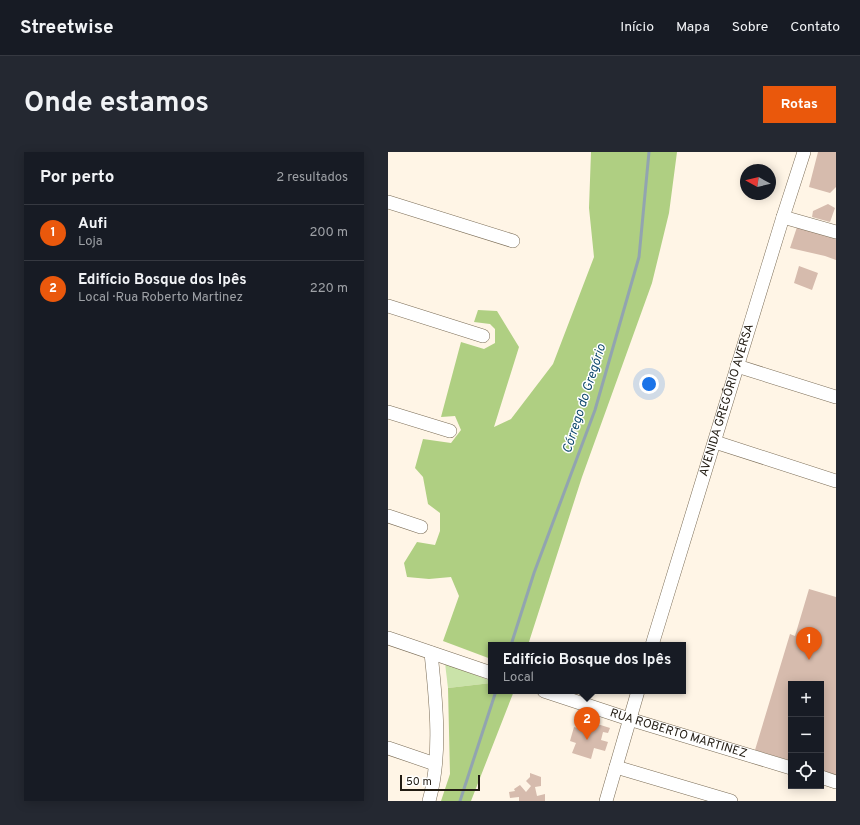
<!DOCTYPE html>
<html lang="pt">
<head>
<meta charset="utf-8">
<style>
	body { margin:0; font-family:Overpass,sans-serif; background:#242831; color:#f1f3f6 }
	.controls { position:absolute; right:12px; bottom:12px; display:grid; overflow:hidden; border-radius:0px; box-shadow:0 2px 10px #0003 }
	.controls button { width:36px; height:36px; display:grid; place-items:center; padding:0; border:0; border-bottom:1px solid #363941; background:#171b24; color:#f1f3f6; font:20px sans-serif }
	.compass { position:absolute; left:352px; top:12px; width:36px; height:36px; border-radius:50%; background:#171b24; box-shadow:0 2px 10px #0003; rotate:278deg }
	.scale { position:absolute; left:12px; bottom:10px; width:80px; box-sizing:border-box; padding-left:4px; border:2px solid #221c13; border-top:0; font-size:11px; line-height:14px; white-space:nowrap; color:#221c13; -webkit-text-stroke:3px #fff; paint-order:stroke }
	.you { position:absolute; left:261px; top:232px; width:14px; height:14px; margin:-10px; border:3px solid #fff; border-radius:50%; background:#1a73e8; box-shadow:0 0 0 6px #1a73e833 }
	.badge { display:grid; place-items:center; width:26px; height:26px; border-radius:50%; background:#ea580c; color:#fff; font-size:13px; font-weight:700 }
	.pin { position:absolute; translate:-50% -33px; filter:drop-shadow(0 1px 2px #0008) }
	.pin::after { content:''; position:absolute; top:21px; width:14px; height:12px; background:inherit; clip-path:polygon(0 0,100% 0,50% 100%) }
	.popup { position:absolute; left:100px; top:490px; width:198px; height:52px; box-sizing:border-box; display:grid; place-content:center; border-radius:0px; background:#171b24; filter:drop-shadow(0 1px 3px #0005); font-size:13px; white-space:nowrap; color:#9ea1a6 }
	.popup b { font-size:15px; color:#f1f3f6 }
	.popup::after { content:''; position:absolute; left:50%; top:100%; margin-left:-8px; border:8px solid transparent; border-top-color:#171b24 }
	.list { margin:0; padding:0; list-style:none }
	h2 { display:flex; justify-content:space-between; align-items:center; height:52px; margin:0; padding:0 16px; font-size:17px }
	h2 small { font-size:13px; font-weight:400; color:#9ea1a6 }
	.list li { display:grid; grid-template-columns:26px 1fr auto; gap:12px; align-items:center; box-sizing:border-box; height:56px; padding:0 16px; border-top:1px solid #363941 }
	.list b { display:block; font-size:15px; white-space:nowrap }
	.list p { margin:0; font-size:13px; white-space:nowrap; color:#9ea1a6 }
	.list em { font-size:13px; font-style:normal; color:#9ea1a6 }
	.icon { flex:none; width:22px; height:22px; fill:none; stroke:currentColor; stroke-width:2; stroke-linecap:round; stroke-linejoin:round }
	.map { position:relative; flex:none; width:448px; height:649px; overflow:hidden; border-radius:0px }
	header { display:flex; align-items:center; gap:24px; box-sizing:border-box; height:56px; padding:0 20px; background:#171b24; border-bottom:1px solid #363941 }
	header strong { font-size:19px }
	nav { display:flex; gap:22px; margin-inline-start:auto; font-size:14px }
	.intro { display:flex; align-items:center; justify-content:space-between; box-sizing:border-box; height:96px; padding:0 24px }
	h1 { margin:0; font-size:28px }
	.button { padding:10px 18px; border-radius:0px; background:#ea580c; color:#fff; font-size:14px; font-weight:700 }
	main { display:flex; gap:24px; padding:0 24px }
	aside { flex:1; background:#171b24; border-radius:0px; box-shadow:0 2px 10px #0003 }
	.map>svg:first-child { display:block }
	.green { fill:#cae3a9 }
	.forest { fill:#afcf82 }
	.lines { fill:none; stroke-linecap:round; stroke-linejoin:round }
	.stream { stroke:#92a4b0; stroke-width:3 }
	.building { fill:#d6bbad }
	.minor-casing { stroke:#7b6d57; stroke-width:14 }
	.minor { stroke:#fff; stroke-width:13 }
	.labels { text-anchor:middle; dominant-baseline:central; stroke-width:3; stroke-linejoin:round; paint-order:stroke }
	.street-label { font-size:12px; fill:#221c13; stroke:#fff }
	.water-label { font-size:13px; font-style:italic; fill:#0f496c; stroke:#fff }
</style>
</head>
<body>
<header>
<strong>Streetwise</strong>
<nav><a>Início</a><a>Mapa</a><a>Sobre</a><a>Contato</a></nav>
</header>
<div class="intro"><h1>Onde estamos</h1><a class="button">Rotas</a></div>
<main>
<aside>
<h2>Por perto<small>2 resultados</small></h2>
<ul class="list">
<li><span class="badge">1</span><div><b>Aufi</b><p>Loja</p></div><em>200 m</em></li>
<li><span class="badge">2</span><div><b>Edifício Bosque dos Ipês</b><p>Local · Rua Roberto Martinez</p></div><em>220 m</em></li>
</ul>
</aside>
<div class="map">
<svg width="448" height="649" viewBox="0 0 448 649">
	<rect width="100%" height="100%" fill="#fff5e6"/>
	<path class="green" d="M57 511 103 529V531L60 536Z"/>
	<path class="forest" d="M203 0H289L281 61 264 131 194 325 140 493H103V507L55 489 71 444 63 425 41 427 19 425 16 411 29 390 47 393 52 379V361L40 352 35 325 27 316 35 287 63 291 73 278 67 264 53 265 73 190 96 197 107 191V177L102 172 86 170 90 158 109 159 131 195 106 275 123 267 165 212 206 105 201 56Z
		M103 531V539H126L83 649H53L62 622 60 536Z"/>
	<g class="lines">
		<path class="stream" d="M123 493 146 421 207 258 251 105 261 0
			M72 649 108 539"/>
	</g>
	<path class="building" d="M430 0H448V35L442 41 421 35Z
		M440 52 447 56 442 70 424 65 425 59Z
		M409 75 448 83V108L437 104 402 96Z
		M411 114 430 121 424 138 406 131Z
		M421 437 448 445V623L433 618V532H403V609L367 598 402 482 407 484Z
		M200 569 222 576 220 581 215 580 213 588 220 590 217 599 206 596 203 607 184 601 188 591 182 589 186 575 200 579 201 576 199 575Z
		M142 621 153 625V634L147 635 149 644 157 642V649H131V645L122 646 121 640 127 639 126 637 132 633 138 640 143 634 138 629 142 625Z"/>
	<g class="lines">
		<defs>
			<g id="minor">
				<path d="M0 50 125 89"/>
				<path d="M395 65 448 80"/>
				<path d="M0 154 95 184"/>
				<path d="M349 214 448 245"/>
				<path d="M0 260 62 279"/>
				<path d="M327 290 448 329"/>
				<path d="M0 364 33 375"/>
				<path d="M0 486 103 521"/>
				<path id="s1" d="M264 493 395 65 416 0"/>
				<path id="s2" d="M156 539 241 567 403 616"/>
				<path d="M0 596 47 612"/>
				<path d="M228 615 343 649"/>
				<path d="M433 625 448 630"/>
				<path d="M41 649C54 602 48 549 43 501"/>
				<path d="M218 649 250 539"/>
			</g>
		</defs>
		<use href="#minor" class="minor-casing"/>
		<use href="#minor" class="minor"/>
	</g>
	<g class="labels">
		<g class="street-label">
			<text stroke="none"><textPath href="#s1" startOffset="256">AVENIDA GREGÓRIO AVERSA</textPath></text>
			<text stroke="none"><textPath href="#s2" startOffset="141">RUA ROBERTO MARTINEZ</textPath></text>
		</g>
		<g class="water-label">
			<text transform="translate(197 247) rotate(-72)">Córrego do Gregório</text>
		</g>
	</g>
</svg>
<div class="controls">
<button>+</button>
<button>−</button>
<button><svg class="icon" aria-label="locate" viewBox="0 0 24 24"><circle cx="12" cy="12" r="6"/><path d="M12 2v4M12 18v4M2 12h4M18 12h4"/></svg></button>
</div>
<svg class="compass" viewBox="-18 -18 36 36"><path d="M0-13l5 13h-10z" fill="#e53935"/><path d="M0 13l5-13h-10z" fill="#9ea1a6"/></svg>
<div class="scale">50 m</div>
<div class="you"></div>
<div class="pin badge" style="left:421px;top:508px">1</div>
<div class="pin badge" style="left:199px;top:588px">2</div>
<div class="popup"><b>Edifício Bosque dos Ipês</b>Local</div>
</div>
</main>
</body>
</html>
